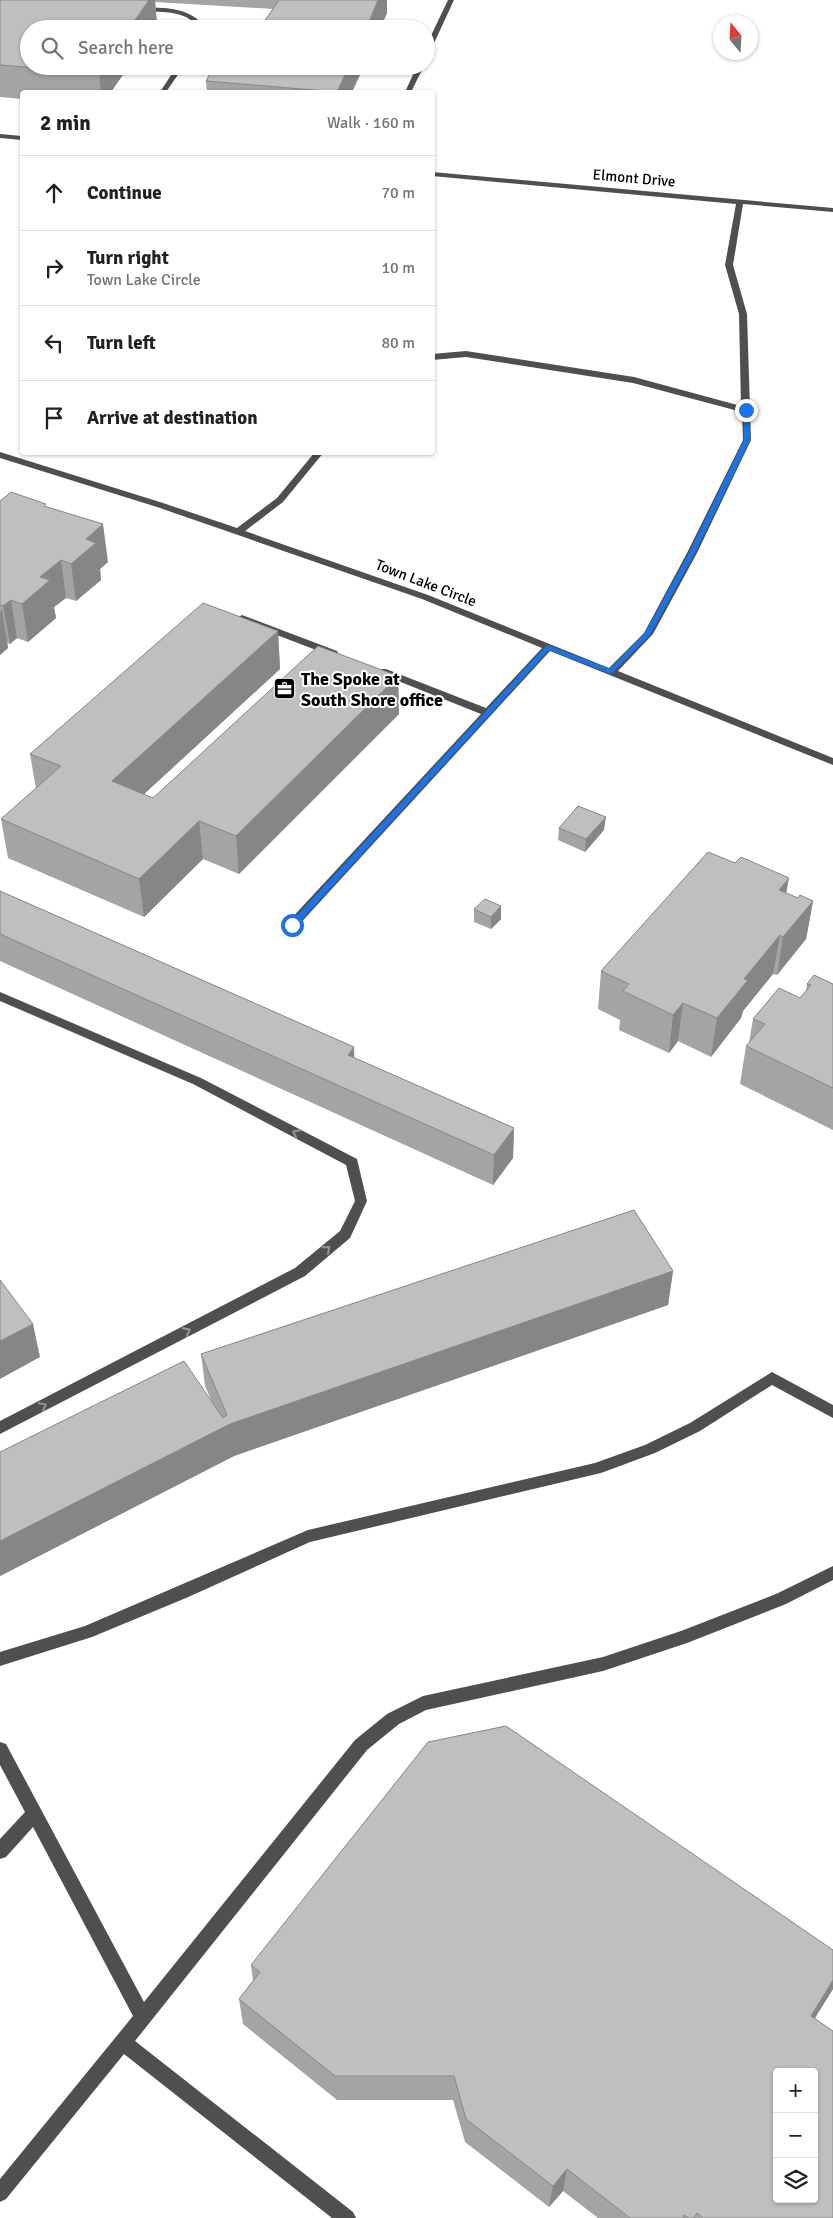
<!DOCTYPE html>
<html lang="en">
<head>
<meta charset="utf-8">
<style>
	body { margin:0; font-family:Signika,sans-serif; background:#f6f6f6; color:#202124 }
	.controls { position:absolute; right:15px; bottom:15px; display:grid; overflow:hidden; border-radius:5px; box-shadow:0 1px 4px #0004 }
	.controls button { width:45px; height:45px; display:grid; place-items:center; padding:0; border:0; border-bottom:1px solid #e0e0e0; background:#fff; color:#202124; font:25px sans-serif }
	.compass { position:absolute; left:713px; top:15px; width:45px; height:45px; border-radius:50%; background:#fff; box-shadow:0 1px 4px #0004; rotate:342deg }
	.stop { position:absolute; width:15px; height:15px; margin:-11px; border:4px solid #1a73e8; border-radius:50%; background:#fff }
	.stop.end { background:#1a73e8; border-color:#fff; box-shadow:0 1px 5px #0008 }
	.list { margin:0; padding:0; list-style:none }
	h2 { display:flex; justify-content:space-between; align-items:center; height:65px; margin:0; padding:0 20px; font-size:21px }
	h2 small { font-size:16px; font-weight:400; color:#757577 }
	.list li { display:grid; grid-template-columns:32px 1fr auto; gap:15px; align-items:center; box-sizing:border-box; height:75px; padding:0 20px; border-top:1px solid #e0e0e0 }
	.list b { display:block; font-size:19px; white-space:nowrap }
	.list p { margin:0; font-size:16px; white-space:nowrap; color:#757577 }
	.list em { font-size:16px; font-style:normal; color:#757577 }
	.icon { flex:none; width:28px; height:28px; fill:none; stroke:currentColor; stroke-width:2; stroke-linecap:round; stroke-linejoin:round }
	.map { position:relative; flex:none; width:833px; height:2218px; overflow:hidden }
	.search { position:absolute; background:#fff; box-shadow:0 1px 4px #0004; left:20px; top:20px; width:415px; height:55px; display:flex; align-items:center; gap:12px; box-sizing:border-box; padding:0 18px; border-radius:28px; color:#757577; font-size:19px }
	.panel { position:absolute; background:#fff; box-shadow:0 1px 4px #0004; left:20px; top:90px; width:415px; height:365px; border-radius:5px }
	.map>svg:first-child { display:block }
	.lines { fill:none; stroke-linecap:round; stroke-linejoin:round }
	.minor { fill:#4f4f4f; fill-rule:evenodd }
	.wall { fill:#a4a4a4 }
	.shaded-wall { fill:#868686 }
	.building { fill:#bfbfbf; stroke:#868686; fill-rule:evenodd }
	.oneway { stroke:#959595 }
	.route { fill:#1a73e8 }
	.labels { text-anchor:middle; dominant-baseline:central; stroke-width:4; stroke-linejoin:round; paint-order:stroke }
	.far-street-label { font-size:15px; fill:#000; stroke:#fff }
	.poi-label { font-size:18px; font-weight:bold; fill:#000; stroke:#fff; text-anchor:start }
</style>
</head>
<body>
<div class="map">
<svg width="833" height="2218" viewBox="0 0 833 2218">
	<rect width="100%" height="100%" fill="#fff"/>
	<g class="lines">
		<path class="minor" d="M448 0H454L429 54 426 56V46Z
			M139 7C164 8 191 6 206 29H199C185 7 159 14 137 10V8Z
			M177 66H184L166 92H160Z
			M417 66H424L411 92H405Z
			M0 134 22 136V140L0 138Z
			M432 172 833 208V212L743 204 733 265 747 314 751 440 697 553 653 634 618 671 833 758V765L550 651 296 928H288L286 925 288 922 481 714 378 673V669H386L486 708 542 648 422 599 157 507 0 458V452L163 503 237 528 277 498 315 452H324L283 502 245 531 428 595 609 668 644 633 687 553 743 440 742 412 633 383 466 357 432 360V354L466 351 634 377 741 406 739 314 725 265 736 204 432 176Z
			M242 615 337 651 338 653 333 656 329 655 238 620 237 618Z
			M0 992 201 1078 357 1159 367 1201 350 1238 305 1276 0 1434V1421L295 1268 340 1231 355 1201 346 1165 193 1084 0 1001Z
			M772 1372 833 1405V1418L772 1385 700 1431 655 1453 601 1473 310 1542 186 1598 92 1637 0 1666V1652L85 1626 308 1530 595 1463 645 1445 690 1423Z
			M833 1566V1580L786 1604 687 1643 603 1671 426 1710 399 1724 367 1750 135 2041 353 2212 356 2218H332L124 2054 6 2199 0 2202V2179L133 2016 33 1827 6 1857 0 1859V1839L25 1812 0 1765V1742L6 1744 144 2002 355 1740 387 1714 423 1696 603 1657 681 1631 776 1594Z"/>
	</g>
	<path class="wall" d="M0 0H387V13L380 29H259L273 9 155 2 157 24 111 92H22V99L0 97Z
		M214 66H364L352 92H207L206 81Z
		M0 501 46 507 108 562 100 569 101 580 76 601 66 598 54 607 56 618 28 642 17 638 10 644 7 643 8 648 0 655Z
		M278 631 280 669 144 794 153 798 398 676 399 714 239 874 203 859 144 917 8 858 1 819 36 789 30 754Z
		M559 828 604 830 585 852 558 840Z
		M0 891 354 1047V1058L514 1128 513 1158 493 1185 0 961Z
		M786 893 798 898 813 901 806 939 777 975 773 974 743 1011 741 1018 711 1057 678 1041 669 1053 619 1030 620 1020 598 1009 601 971Z
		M501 906V919L491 929 474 922V909Z
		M807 984H833V1130L740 1084 746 1046 749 1043 753 1019 800 998 806 991Z
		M673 1271 668 1305 234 1456 0 1576V1452L211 1400 205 1386 201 1354Z
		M251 1965 833 1989 815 2018 833 2218H598L563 2191 549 2207 465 2142 453 2100H337L243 2024 239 1999 253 1981Z"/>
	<path class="shaded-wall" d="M149 0H155L157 24 154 29H129Z
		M378 0H387V13L380 29H366Z
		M103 66H129L111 92H101L99 73Z
		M349 66H364L352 92H337Z
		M103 524 108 562 100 569 101 580 76 601 71 564 86 539Z
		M61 560 66 598 54 607 56 618 28 642 22 604 40 577Z
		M11 600 17 638 10 644 3 606Z
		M2 610 8 648 0 655V612Z
		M278 631 280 669 117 819 112 781Z
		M398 676 399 714 239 874 236 836Z
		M606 817 604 830 585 852 586 839Z
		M199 821 203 859 144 917 139 879Z
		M789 878 782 916 779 890Z
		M813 901 806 939 777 975 783 937Z
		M501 906V919L491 929V917Z
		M780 935 773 974 743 1011 741 1018 711 1057 717 1018 744 979Z
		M683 1003 678 1041 669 1053 673 1015Z
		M354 1047 355 1077 348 1055Z
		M514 1128 513 1158 493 1185 494 1155Z
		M673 1271 668 1305 234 1456 0 1576V1541L230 1424Z
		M33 1324 40 1357 0 1379V1341Z
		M833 1980V1989L801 2040 811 2016Z
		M567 2169 563 2191 549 2207 553 2186Z"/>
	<path class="building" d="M0 0H149L129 29H29V66H103L99 73 0 65Z
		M279 0H378L366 29H259Z
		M214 66H349L337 92 206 81Z
		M11 492 46 504 44 506 103 524 86 539 96 543 71 564 61 560 40 577 50 580 22 604 11 600 3 606 0 605V501Z
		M203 603 278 631 112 781 153 798 318 646 398 676 236 836 199 821 139 879 1 819 61 766 30 754Z
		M578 806 606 817 586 839 559 828Z
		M708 852 735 863 741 857 789 878 779 890 798 898 800 895 813 901 783 937 780 935 744 979 748 980 717 1018 683 1003 673 1015 623 991 629 984 601 971Z
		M0 891 354 1047 348 1055 514 1128 494 1155 0 934Z
		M485 899 501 906 491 917 474 909Z
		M814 975 833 984V1088L746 1046 765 1024 753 1019 779 988 800 998 811 985 807 984Z
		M634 1210 673 1271 230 1424 0 1541V1452L184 1361 223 1418 227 1415 201 1354Z
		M0 1280 33 1324 0 1341Z
		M506 1726 833 1950V1980L811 2016 833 2031V2218H703L697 2213 694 2218H689L684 2215 683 2218H630L567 2169 553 2186 466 2119 454 2076H335L239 1999 260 1972 251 1965 428 1742ZM777 2072H814V2199H777Z"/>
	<defs><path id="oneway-chevron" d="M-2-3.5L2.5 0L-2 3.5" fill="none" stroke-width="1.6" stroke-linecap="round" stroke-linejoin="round" transform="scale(1.25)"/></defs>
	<g class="oneway">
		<use href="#oneway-chevron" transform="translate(296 1133) rotate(-152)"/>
		<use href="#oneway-chevron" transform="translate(327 1249) rotate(-41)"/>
		<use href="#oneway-chevron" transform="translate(187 1331) rotate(-28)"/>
		<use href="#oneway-chevron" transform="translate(43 1406) rotate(-28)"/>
	</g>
	<path class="route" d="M746 408 749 410 750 440 695 553 650 635 611 674 549 650 295 927H290V923L546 646H550L610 669 645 633 689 553 744 440V410Z"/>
	<defs>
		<symbol id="office-square" viewBox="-11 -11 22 22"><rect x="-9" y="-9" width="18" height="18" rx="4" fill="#000" stroke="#fff"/><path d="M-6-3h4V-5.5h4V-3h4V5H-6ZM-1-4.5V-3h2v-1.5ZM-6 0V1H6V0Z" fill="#fff"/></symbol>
	</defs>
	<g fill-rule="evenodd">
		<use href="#office-square" x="272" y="676" width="25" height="25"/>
	</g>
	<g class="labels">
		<g class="far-street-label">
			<text transform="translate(634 178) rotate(5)">Elmont Drive</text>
			<text transform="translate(426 583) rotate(21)">Town Lake Circle</text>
		</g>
		<g class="poi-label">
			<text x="301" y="679">The Spoke at<tspan x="301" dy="21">South Shore office</tspan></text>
		</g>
	</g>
</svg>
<div class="controls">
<button>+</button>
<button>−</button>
<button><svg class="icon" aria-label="layers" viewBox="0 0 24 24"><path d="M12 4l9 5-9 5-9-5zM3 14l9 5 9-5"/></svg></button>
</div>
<svg class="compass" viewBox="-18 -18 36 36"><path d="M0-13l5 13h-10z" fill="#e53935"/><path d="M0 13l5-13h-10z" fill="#757577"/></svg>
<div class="stop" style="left:292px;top:925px"></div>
<div class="stop end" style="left:746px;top:410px"></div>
<div class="search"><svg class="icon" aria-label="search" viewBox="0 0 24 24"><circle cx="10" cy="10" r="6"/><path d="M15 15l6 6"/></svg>Search here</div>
<section class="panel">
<h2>2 min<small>Walk · 160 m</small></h2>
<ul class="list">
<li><svg class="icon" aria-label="ahead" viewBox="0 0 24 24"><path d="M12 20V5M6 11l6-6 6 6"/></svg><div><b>Continue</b></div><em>70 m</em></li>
<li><svg class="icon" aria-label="right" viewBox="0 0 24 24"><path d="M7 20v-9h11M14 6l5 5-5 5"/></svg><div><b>Turn right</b><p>Town Lake Circle</p></div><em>10 m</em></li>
<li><svg class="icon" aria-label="left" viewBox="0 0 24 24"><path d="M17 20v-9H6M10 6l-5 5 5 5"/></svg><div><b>Turn left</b></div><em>80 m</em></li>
<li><svg class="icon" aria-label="arrive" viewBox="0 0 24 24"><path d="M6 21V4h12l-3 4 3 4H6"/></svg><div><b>Arrive at destination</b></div></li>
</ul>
</section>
</div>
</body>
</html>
